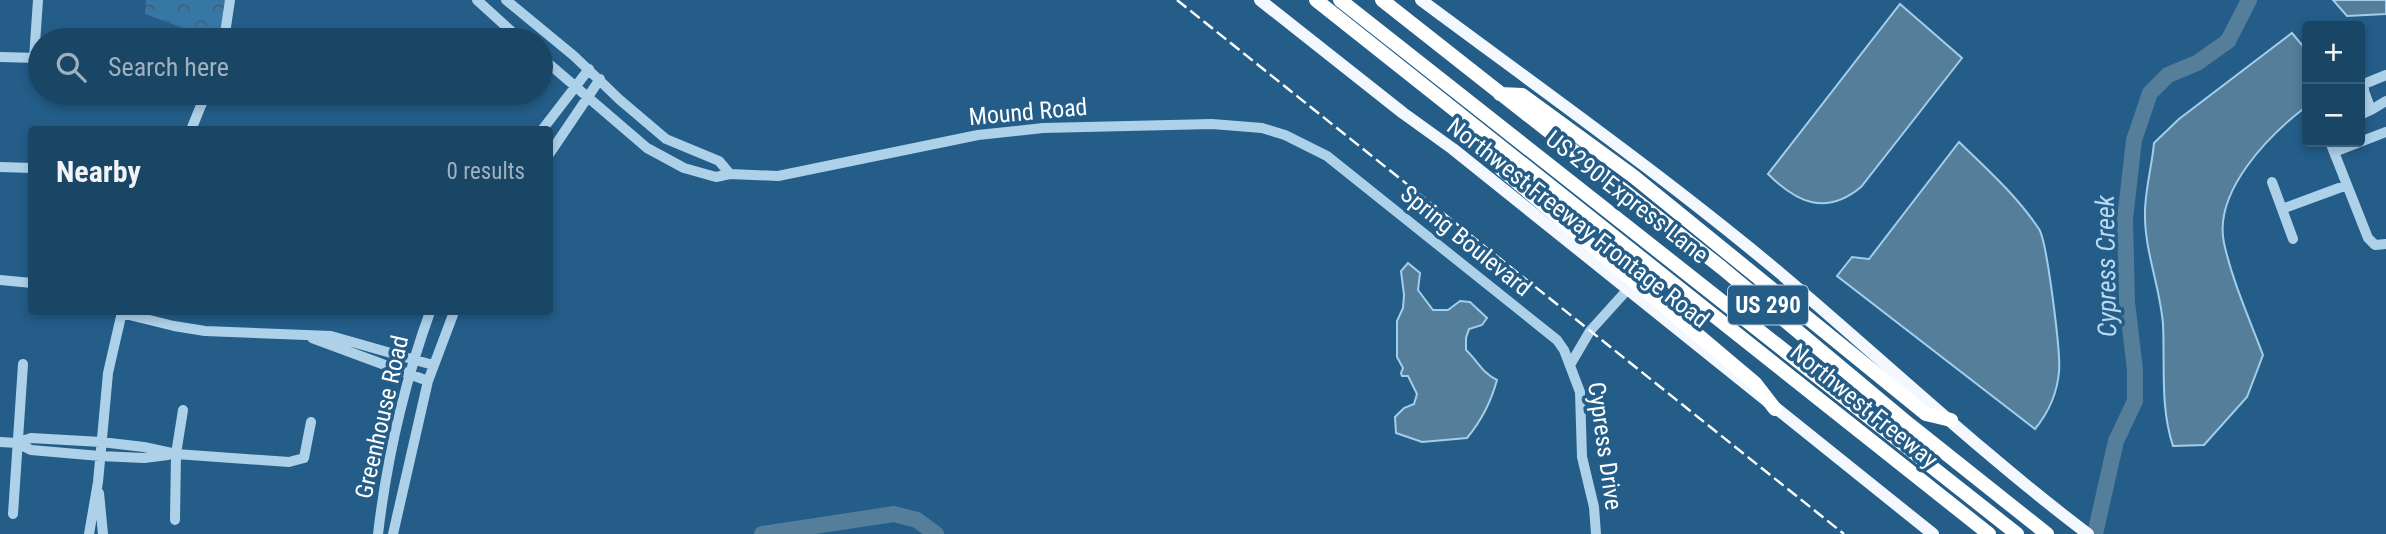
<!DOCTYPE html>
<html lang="en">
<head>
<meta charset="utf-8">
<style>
	body { margin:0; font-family:"Roboto Condensed",sans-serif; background:#27506f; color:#f1f3f6 }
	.controls { position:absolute; right:21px; top:21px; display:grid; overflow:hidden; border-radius:7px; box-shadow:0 4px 10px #0003 }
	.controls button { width:63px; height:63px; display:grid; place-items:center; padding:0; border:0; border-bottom:2px solid #385e7a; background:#1a4666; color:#f1f3f6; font:35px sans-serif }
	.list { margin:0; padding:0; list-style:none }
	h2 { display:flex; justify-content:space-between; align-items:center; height:91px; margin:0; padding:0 28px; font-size:30px }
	h2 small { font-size:23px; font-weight:400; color:#9fb1bf }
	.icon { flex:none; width:38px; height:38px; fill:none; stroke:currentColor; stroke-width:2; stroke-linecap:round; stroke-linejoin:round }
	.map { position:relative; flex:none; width:2386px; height:534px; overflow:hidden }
	.search { position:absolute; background:#1a4666; box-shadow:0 4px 10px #0003; left:28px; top:28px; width:525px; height:77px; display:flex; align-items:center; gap:18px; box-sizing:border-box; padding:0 24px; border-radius:38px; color:#9fb1bf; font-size:26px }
	.panel { position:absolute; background:#1a4666; box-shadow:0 4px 10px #0003; left:28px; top:126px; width:525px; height:189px; border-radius:7px }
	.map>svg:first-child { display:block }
	.park { fill:url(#park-crowns) }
	.water { fill:#557e9b; stroke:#a2ceeb; stroke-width:2 }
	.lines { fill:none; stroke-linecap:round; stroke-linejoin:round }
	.river { stroke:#557e9b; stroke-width:16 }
	.minor { stroke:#aed1ea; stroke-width:10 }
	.major { stroke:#f2f8fe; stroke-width:12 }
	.highway { stroke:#fff; stroke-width:14 }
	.rail { stroke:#fff; stroke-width:2.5; stroke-dasharray:12 5; stroke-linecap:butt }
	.labels { text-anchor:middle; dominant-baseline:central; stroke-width:7; stroke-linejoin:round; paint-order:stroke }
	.shield { fill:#235d88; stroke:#bdcedb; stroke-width:2 }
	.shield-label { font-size:23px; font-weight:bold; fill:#fff }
	.street-label { font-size:24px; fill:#fff; stroke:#235d88 }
	.water-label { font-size:26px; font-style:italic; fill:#badaf1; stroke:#235d88 }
</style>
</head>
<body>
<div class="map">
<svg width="2386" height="534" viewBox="0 0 2386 534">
	<defs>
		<pattern id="park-crowns" width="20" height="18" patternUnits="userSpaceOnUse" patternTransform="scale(1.75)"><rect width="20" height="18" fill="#3777a5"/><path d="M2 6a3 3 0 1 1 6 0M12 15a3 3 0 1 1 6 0" fill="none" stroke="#435f74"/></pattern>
	</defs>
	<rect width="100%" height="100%" fill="#235d88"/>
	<path class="park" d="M146 0H225L221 40H215L145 14Z"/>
	<path class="water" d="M2333 0H2386V14L2347 16Z
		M1900 4 1962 58 1861 187C1826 216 1797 203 1768 174Z
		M2292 33 2307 51V106C2270 134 2213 191 2224 243 2232 280 2249 318 2263 355L2247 397 2204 445 2173 446C2160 407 2165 365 2163 324 2160 286 2144 250 2145 212 2145 190 2152 166 2154 143L2179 119Z
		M1959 142C1987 169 2017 196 2039 229 2047 241 2061 354 2059 372 2057 394 2049 412 2035 429L1837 276 1852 257 1869 259Z
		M1408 263 1420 273 1418 290 1433 310H1448L1460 301 1470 302 1487 318 1482 325 1469 329 1466 338V350C1478 361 1482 373 1497 380 1491 402 1482 420 1467 438L1422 442 1396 433 1395 417 1404 408 1414 404 1417 394 1408 376H1402L1401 373 1403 368 1397 357V321L1403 308 1404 295 1401 271Z"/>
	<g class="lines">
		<path class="river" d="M762 534 894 514 917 520 936 534
			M2095 534 2116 441 2135 401V370L2127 302 2125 219 2134 140 2150 93 2168 75 2197 63 2228 41 2249 0"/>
		<path class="minor" d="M477 0 521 40
			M506 0 574 56 620 100 666 139 719 161 730 174
			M224 40 230 0
			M0 57 38 58
			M541 57 647 148 684 168 716 177 730 174 778 176 978 135 1043 128 1212 124 1262 128 1285 135 1327 156 1557 340 1564 350 1580 392 1582 457 1594 507 1596 534
			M34 58 38 0
			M2371 110 2386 101
			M2360 115 2371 110 2364 91V84L2386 75
			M191 130 206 93
			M542 130 589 69
			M2330 142 2368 238 2375 245 2386 244
			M2334 152 2386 132
			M550 153 600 79
			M0 167 32 168
			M2272 182 2293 239
			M2282 209 2347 185
			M0 280 32 283
			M121 313 174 326 205 331 331 336 433 365
			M312 338 428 381
			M1570 365 1590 331 1628 289
			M0 442 17 443 31 438 101 442 144 447 176 454 289 462 304 458 311 422
			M17 443 31 450 100 456 144 458 168 455
			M99 493 103 534
			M13 514 23 364
			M175 520 176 454 183 410
			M89 534 98 482 108 373 122 312
			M378 534C387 458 404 384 430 312
			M393 534 428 381 454 312"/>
		<path class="major" d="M1260 0 1403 113 1453 149 1933 534
			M1421 0C1542 90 1665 177 1780 273 1883 360 1981 453 2088 534"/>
		<path class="highway" d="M1316 0 1989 534
			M1340 0 2017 534
			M1382 0 1722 268 1910 425 2047 534
			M1500 94 1522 95 1633 176 1926 414 1951 420
			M1478 134 1500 168 1755 383 1775 409"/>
		<path class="rail" d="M1177 0 1844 534"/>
	</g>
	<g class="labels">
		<rect class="shield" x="1728" y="285.5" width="80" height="39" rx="5"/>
		<g class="shield-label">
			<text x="1768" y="305">US 290</text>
		</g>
		<g class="street-label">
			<text transform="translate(1028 112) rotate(-5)">Mound Road</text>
			<text transform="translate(1627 197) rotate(38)">US 290 Express Lane</text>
			<text transform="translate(1578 223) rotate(38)">Northwest Freeway Frontage Road</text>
			<text transform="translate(1466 241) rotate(39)">Spring Boulevard</text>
			<text transform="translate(1864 406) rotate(39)">Northwest Freeway</text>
			<text transform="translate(382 417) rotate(-77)">Greenhouse Road</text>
			<text transform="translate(1605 446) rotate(82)">Cypress Drive</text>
		</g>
		<g class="water-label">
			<text transform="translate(2106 266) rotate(-91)">Cypress Creek</text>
		</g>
	</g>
</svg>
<div class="controls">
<button>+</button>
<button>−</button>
</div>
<div class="search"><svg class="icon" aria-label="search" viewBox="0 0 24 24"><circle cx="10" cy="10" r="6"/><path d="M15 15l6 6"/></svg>Search here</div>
<section class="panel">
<h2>Nearby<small>0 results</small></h2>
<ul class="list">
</ul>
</section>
</div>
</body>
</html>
